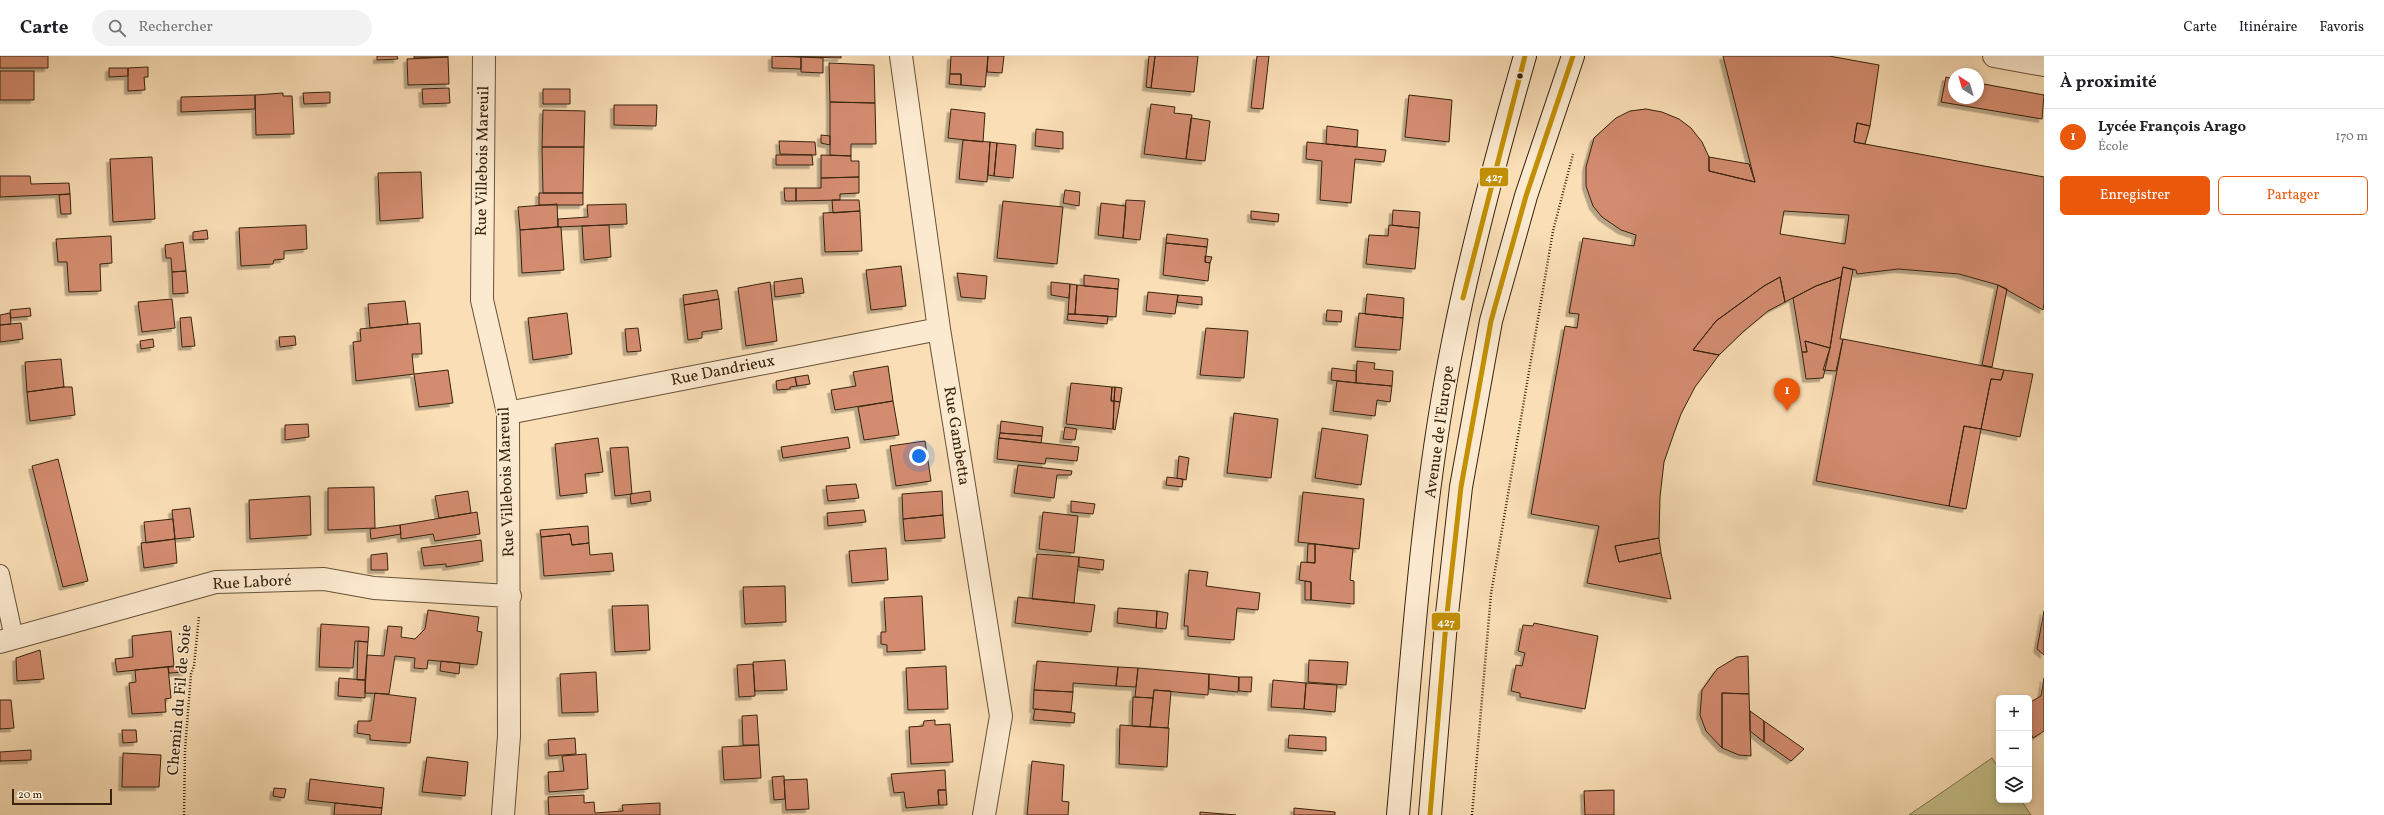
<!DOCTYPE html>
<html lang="fr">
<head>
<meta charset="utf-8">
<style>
	body { margin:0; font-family:Vollkorn,serif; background:#f2f2f2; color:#202124 }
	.controls { position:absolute; right:12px; bottom:12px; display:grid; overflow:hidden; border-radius:6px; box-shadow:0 2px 6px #0003 }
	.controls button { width:36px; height:36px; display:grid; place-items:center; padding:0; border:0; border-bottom:1px solid #e0e0e0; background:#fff; color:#202124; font:20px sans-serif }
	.compass { position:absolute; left:1948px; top:12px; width:36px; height:36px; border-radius:50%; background:#fff; box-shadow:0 2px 6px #0003; rotate:323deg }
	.scale { position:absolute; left:12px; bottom:10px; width:100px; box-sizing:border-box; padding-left:4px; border:2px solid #36240e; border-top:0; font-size:11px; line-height:14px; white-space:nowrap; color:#36240e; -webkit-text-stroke:3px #fcead0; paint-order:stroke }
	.you { position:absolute; left:919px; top:400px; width:14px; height:14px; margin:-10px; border:3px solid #fff; border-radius:50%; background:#1a73e8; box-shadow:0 0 0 6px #1a73e833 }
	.badge { display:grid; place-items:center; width:26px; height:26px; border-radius:50%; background:#ea580c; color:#fff; font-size:13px; font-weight:700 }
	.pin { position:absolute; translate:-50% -33px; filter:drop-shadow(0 1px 2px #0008) }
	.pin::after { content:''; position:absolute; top:21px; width:14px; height:12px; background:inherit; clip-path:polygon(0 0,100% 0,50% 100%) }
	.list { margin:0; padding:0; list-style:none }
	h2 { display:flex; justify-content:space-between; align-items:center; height:52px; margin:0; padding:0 16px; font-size:17px }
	h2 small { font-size:13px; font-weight:400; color:#757577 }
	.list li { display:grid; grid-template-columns:26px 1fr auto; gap:12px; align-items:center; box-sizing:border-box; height:56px; padding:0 16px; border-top:1px solid #e0e0e0 }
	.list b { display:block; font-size:15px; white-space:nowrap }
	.list p { margin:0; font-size:13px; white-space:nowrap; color:#757577 }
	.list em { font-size:13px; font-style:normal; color:#757577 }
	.actions { display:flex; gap:8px; padding:12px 16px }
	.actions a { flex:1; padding:9px 0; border:1px solid #ea580c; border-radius:6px; text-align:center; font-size:14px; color:#ea580c }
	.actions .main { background:#ea580c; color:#fff }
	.icon { flex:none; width:22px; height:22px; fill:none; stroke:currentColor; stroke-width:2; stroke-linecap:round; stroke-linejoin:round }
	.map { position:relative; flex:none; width:2044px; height:759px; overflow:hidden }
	header { display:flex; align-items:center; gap:24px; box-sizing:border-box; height:56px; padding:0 20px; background:#fff; border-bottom:1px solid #e0e0e0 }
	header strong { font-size:19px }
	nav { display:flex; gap:22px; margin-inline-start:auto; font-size:14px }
	.search { width:280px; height:36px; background:#f2f2f2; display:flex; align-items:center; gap:10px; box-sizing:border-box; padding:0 14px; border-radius:22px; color:#757577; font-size:15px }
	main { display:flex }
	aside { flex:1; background:#fff }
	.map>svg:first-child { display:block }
	.green { fill:#c4c089; stroke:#7d724c }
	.building { fill:#d48c70; stroke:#36240e; fill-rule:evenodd; filter:url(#shadow) }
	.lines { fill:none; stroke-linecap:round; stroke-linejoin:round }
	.service-casing { stroke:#675238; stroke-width:20 }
	.minor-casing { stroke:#675238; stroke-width:24 }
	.secondary-casing { stroke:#36240e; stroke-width:24 }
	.path { stroke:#36240e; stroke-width:2.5; stroke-dasharray:1 2; stroke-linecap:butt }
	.service { stroke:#fcead0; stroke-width:18 }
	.minor { stroke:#fcead0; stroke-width:22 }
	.secondary { stroke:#fcead0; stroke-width:22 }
	.bus-1-casing { stroke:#fcead0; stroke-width:8 }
	.bus-1 { stroke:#c39004; stroke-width:5 }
	.bus-dot { fill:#36240e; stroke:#fcead0; stroke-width:1.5 }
	.labels { text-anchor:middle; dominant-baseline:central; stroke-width:3; stroke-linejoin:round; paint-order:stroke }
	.street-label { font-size:16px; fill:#36240e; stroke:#fcead0 }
	.line-badge { stroke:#fcead0; stroke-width:1.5 }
	.badge-label { font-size:11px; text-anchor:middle; font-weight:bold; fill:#fff }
</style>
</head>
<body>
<header>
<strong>Carte</strong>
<div class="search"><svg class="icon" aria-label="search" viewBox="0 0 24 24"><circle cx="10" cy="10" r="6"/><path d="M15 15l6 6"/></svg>Rechercher</div>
<nav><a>Carte</a><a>Itinéraire</a><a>Favoris</a></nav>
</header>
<main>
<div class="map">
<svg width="2044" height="759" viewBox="0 0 2044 759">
	<defs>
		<filter id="shadow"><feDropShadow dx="-3.5" dy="3.5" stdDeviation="0" flood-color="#0004"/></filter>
	</defs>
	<rect width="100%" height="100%" fill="#fadeb6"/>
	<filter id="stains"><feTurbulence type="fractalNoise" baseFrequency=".005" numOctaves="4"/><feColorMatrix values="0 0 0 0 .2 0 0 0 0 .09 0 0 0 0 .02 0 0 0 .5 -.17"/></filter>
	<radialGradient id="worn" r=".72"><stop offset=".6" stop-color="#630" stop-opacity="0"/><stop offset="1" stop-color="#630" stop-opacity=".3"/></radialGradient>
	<path class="green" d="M1992 702 1999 712V744H2021L2031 759H1909Z"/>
	<path class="building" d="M0 0H48V12H0Z
		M377 0H397L398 3 377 4Z
		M414 0H448V1L414 2Z
		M772 0 801 1V13L772 12Z
		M775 0H841V2Z
		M951 0H988L985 31 961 29V18H950Z
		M988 0H1004L1002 17 987 16Z
		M1149 0H1155L1151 32 1146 31Z
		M1155 0H1198L1194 36 1151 32Z
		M1257 0H1269L1263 53 1251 52Z
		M1723 0H1829L1879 9 1870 70 1857 67 1854 86 2044 121V247L2043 254 1998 229 1959 218 1898 213 1857 218 1856 214 1843 211 1841 221 1816 230 1785 246 1780 221 1764 230 1716 265 1693 294 1719 299 1695 331 1681 358 1674 377 1664 406 1660 441 1659 482 1615 490 1619 506 1661 497 1671 543 1587 527 1599 470 1531 458 1565 270 1577 272 1579 258 1569 257 1583 182 1634 190 1636 179 1621 174 1602 161 1593 150 1586 130V111L1594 82 1616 62 1630 55 1646 53 1662 56 1679 63 1691 72 1702 86 1709 101V115L1755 126ZM1784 155 1849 159 1845 188 1780 178Z
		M448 1 449 28 408 29 407 3Z
		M801 1 823 2V17L801 16Z
		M829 7 874 9 875 47 830 46Z
		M148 11V21H144L145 34 128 35V12Z
		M109 12H128V20L109 21Z
		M0 15H34V44H0Z
		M950 18H961V29L949 28Z
		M1946 21 1954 23V42H1978V27L2044 39 2042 63 1941 46Z
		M449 32 450 47 423 48 422 33Z
		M543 33H570V48H543Z
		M330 36V47L304 48 303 37Z
		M283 37V40H292L294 78 256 79 255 39Z
		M255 39V53L181 56V41Z
		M1409 39 1452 44 1449 86 1405 81Z
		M830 46 875 47 876 88H851V100L830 99Z
		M1151 48 1175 51 1174 57 1192 59 1186 103 1144 98Z
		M614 49H657L656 70 614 69Z
		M951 53 985 57 983 86 948 82Z
		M543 54 585 55 584 91H542Z
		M1191 62 1210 65 1205 105 1186 103Z
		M1857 67 1870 70 1865 88 1854 86Z
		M1327 70 1358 74 1357 91 1326 88Z
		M1036 73 1063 76V93L1035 90Z
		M821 79 830 80V89L821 87Z
		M963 84 990 86 987 126 959 123Z
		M779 85 815 86 816 99 780 98Z
		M990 86 997 87 994 120 988 119Z
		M1307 86 1386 94 1384 106 1355 103 1351 147 1320 144 1322 105 1306 103Z
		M997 87 1016 89 1013 122 994 120Z
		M542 91H584L583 137H543Z
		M776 99H812L813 109H776Z
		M821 99 851 100V105H859V121L821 122Z
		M152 101 155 163 113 166 110 103Z
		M1709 101 1749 108 1755 126 1709 115Z
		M421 116 423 162 380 165 378 117Z
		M0 120H30L31 128 69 127 70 138 0 141Z
		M859 121V137L840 138V144L796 145V132H821V122Z
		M784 132H796V145H785Z
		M1065 134 1080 136 1079 150 1063 147Z
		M539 137H583V149H539Z
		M70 138 71 158H61L59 139Z
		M832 144H859L860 155 833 157Z
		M1126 144 1145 145 1140 184 1123 182Z
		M1003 145 1063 151 1057 208 997 202Z
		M1101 147 1126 150 1123 182 1098 179Z
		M557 148 558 171 520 174 518 151Z
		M626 148 627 168 558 171V163L588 161 587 149Z
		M1393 154 1420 156 1419 172 1392 169Z
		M860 155 862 195 825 196 823 157Z
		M1251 155 1279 158 1278 166 1251 163Z
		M306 169 307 193 284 195V203L274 204 273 208 241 210 239 172Z
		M609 169 611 201 584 204 582 170Z
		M1389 169 1419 172 1415 213 1366 208 1369 179 1388 180Z
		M558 171H561L564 214 522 217 520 174Z
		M207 174 208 183 193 184V176Z
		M1167 178 1208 183 1207 191 1166 187Z
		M111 180 112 207 100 208 101 235 69 236 67 206H58L56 183Z
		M183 186 186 215 172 216 171 202H166L165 189Z
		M1166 187 1207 191 1205 206 1210 207 1208 225 1163 219Z
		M1205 200 1212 201 1210 207 1205 206Z
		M901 210 906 250 871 254 866 214Z
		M1843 211 1853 214 1840 283H1843L1836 315 1823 314 1830 292Z
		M186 215 188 237 173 238 172 216Z
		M957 217 987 220 985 243 961 241Z
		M1084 219 1119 223 1118 233 1084 230Z
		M1780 221 1785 246 1768 255 1744 275 1719 299 1693 294 1716 265 1764 230Z
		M1841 221 1830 292 1805 285 1807 296H1802L1793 242 1816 230Z
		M802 222 804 237 775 241 774 226Z
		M770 226 777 285 746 290 738 232Z
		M1051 226 1070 228 1069 242 1051 239Z
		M1070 228 1077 229 1075 258H1068Z
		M1077 229 1118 233 1116 261 1075 258Z
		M1998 229 2007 233 1992 311 1982 309Z
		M717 234 719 243 684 249 683 239Z
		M1148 236 1178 239 1175 258 1146 255Z
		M1367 238 1404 242 1403 262 1365 258Z
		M1178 239 1202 241V249L1177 246Z
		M172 243 175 272 142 276 138 246Z
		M719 243 722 273 702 276V282L688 284 684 249Z
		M405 245 408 268 370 272 368 248Z
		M30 252 31 260 11 262 10 254Z
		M1327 254 1342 255 1341 266 1326 265Z
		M10 257 11 268 0 269V259Z
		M567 257 572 298 533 304 528 262Z
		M1359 257 1403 262 1400 294 1355 291Z
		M1068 258 1108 260 1107 268 1067 264Z
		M191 261 195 290 182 291 180 262Z
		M21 267 23 283 0 286V269Z
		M420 267 422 298H412L414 318 356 325 353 286 361 285 360 273Z
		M638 272 641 295 627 296 625 273Z
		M1206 272 1248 275 1244 322 1200 319Z
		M295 280 296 289 280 291 279 281Z
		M153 283 154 291 141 293 140 285Z
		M1843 283 2004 314 2001 324 1991 323 1981 373 1964 370 1949 450 1816 425Z
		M1805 285 1830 292 1823 322 1806 323 1802 296H1807Z
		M61 303 64 331 27 336 25 306Z
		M1357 305 1375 307 1374 313 1393 315 1392 330 1356 327Z
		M888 310 893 345 835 354 831 334 856 330 853 316Z
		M1332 312 1356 315V327L1331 324Z
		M448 314 453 347 419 351 414 318Z
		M2004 314 2033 318 2020 381 1981 373 1991 323 2001 324Z
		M808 319 810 328 797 330 795 321Z
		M795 321 797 330 790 331V333L777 334 776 325Z
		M1337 325 1392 330 1390 346 1377 344 1375 360 1333 355Z
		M1071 327 1112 331 1111 345H1114L1113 373 1066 368Z
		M64 331H72L75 359 30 365 27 336Z
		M1112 331H1115L1114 345H1111Z
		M1115 331 1122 332 1120 346 1114 345Z
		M893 345 899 379 864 384 858 351Z
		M1114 345 1120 346 1115 374 1113 373Z
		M1234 357 1278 363 1271 422 1227 417Z
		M1001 365 1043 371 1042 380 1000 377Z
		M308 368 309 381 285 384V369Z
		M1964 370 1981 373 1966 453 1949 450Z
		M1065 371 1077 373 1075 384 1063 383Z
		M1322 372 1368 379 1361 429 1315 422Z
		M1000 377 1042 380 1041 387 999 382Z
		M848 381 850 392 783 402 781 391Z
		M598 382 603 416 585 418 587 437 560 440 555 388Z
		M999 382 1079 391 1077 405 1046 402 1045 408 997 403Z
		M925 385 931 425 896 430 890 390Z
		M628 391 632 438 615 440 610 392Z
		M1179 400 1189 402 1186 424 1177 422Z
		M58 403 88 525 63 531 32 410Z
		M1018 409 1072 415 1071 419H1057L1054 442 1014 437Z
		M1167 421 1183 423 1182 431 1166 429Z
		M856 428 859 442 828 445 826 430Z
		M374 431 375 472 328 474V432Z
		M468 435 471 457 439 462 435 440Z
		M650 435 651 445 631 448 630 438Z
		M942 435 943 459 903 463 902 438Z
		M1303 436 1364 443 1359 493 1298 486Z
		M310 440 311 479 250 483 249 444Z
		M1071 445 1095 448 1093 458 1071 456Z
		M190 452 194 481 175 483 172 454Z
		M864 454 866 466 828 470 827 457Z
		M477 456 480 478 435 485 433 478 401 483 400 469Z
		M1043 456 1078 460 1074 497 1039 493Z
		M943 459 945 482 905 485 903 463Z
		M173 463 175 483 146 487 144 466Z
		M400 469 401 478 371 483 370 473Z
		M588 470 589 487 572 489 570 478 541 481 540 474Z
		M570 478 572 489 589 487 590 499 612 497 614 515 544 520 541 481Z
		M1659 482 1661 497 1619 506 1615 490Z
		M175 483 177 507 144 512 141 487Z
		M481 484 483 505 446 511V508L424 510 421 492Z
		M1308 488H1315V507L1307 506Z
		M1315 488 1353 493 1350 524 1354 525V548L1311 544V526L1299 524 1301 506 1315 507Z
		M886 492 888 524 852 527 849 495Z
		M387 497 388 514H371V499Z
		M1037 498 1079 501 1074 547 1032 543Z
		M1079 501 1104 504 1103 514 1079 511Z
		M1189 514 1208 516 1206 530 1260 537 1258 554 1237 552 1234 584 1188 580V570H1184Z
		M1305 525 1311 526V544H1305Z
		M785 530 786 566 745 568 743 531Z
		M922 540 925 594 887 596V589L881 588V576H886L884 542Z
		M1018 541 1095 549 1091 576 1015 567Z
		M648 549 650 594 615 596 612 550Z
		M1118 552 1157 555 1156 572 1117 567Z
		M428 554 479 561 477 575 482 576 477 609 428 604 427 613 414 612 415 602 395 600 389 638 365 637 367 599 384 600 388 570 402 571 401 581 415 583 425 573Z
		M1157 555 1168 557 1166 573 1156 572Z
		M2044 555V599L2037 593Z
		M1534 567 1598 580 1585 653 1520 641V637L1511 635 1516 609 1522 610 1525 597 1518 595 1523 569 1533 570Z
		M321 568 369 571 368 586 355 585 353 612 319 611Z
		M171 575 174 610 117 616 115 603 133 601 132 580Z
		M358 585 368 586 365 624H357Z
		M40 594 44 623 17 625 16 602Z
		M1748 600 1749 638 1722 637V692L1706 675 1700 659 1702 634 1717 613 1737 601Z
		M785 604 787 634 755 635 753 606Z
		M1309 604 1348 606 1346 629 1308 626Z
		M441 605 460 607 459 618 440 615Z
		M1037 605 1118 611 1116 630 1073 627V636L1034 634Z
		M753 608 755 640 739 641 737 609Z
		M185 610 186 616 169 617 168 611Z
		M946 610 948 653 908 654 906 612Z
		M168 611 171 642 165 643 166 656 132 658 129 627 136 626 135 614Z
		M1118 611 1138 612 1136 631 1116 630Z
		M1138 612 1209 618 1208 639 1154 634 1153 642 1135 641Z
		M596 616 598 656 562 657 560 618Z
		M1209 618 1239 621 1238 636 1209 633Z
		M1239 621H1252L1251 636 1239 635Z
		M339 622 365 624V642L338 640Z
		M2044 622V675L2033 682 2029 673V647L2041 640Z
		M1273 624 1306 627 1304 653 1271 651Z
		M1306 627 1337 629 1335 656 1304 653Z
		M1034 634 1073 636 1071 656 1033 653Z
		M1154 634 1171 635 1168 672 1150 671Z
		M375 637 416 642 410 687 370 684V679L357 677 358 665H371Z
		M1722 637 1749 638 1751 700 1739 699 1722 692Z
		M1133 641 1153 642 1150 671 1132 670Z
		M0 644H11L14 672 0 673Z
		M1035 653 1075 657 1074 667 1033 664Z
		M1750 655 1764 665V686L1750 675Z
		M757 659 759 689H743L742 660Z
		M935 664V669L950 668 953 706 911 708 909 671 923 670 924 665Z
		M1764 665 1804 693 1791 705 1764 686Z
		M1120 669 1169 672 1167 711 1119 708Z
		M122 674H136L137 686 123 687Z
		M1289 679 1326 681V695L1288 692Z
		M575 682 576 698 549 700 548 684Z
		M759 689 761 722 724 724 722 691Z
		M31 694V704L0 705V696Z
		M123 697 161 699 159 731H122Z
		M586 698 588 733 549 736 548 716 564 715 562 700Z
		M427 701 468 706 465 740 422 736Z
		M1032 705 1064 709 1062 745 1069 746 1068 759H1027Z
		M945 714 946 734H938L939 749 906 752 904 736 894 737 891 718Z
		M784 720 785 743 774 744 772 721Z
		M310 723 384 732 382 752 308 744Z
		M807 723 809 753 786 754 784 724Z
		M274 732 286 733 284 742 273 740Z
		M938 734H946L947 749H939Z
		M1614 734V759H1585L1584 735Z
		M584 739V747L594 746 595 757 623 755 622 749 660 747V759H549L548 741Z
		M335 747 382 752 381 759H334Z
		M1294 752 1335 756V759H1294Z
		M1200 756 1236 759H1200Z"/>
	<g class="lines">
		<defs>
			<path id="service" d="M0 518 14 582"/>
			<path id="minor" d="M484 0 482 244 508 357 509 680 503 759
				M901 0 939 273 1001 660 984 759
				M1994 0 2044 9
				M508 357 939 273
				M0 586 216 526 324 523 374 532 510 540"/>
			<path id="secondary" d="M1398 759C1412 601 1422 441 1453 286 1472 190 1498 94 1525 0
				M1430 759 1446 567 1461 431 1491 265 1526 140 1573 0"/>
		</defs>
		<use href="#service" class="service-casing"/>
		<use href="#minor" class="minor-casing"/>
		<use href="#secondary" class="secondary-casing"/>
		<path class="path" d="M184 759 185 694 191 618 194 610 199 560
			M1472 759 1491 538 1553 175 1573 98"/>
		<use href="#service" class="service"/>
		<use href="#minor" class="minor"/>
		<use href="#secondary" class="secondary"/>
		<defs>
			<path id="bus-1" d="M1463 242 1525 0
				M1430 759 1446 567 1461 431 1491 265 1526 140 1573 0"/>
		</defs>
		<use href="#bus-1" class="bus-1-casing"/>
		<use href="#bus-1" class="bus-1"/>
	</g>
	<circle class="bus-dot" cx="1520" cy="20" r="3.5"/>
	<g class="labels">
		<g class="street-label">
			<text transform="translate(483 105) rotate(-89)">Rue Villebois Mareuil</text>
			<text transform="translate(723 315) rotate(-11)">Rue Dandrieux</text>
			<text transform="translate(1440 376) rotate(-82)">Avenue de l'Europe</text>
			<text transform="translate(956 380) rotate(81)">Rue Gambetta</text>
			<text transform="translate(507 426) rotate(-92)">Rue Villebois Mareuil</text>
			<text transform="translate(252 527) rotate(-3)">Rue Laboré</text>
			<text transform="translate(180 644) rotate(-85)">Chemin du Fil de Soie</text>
		</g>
	</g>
	<g class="line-badge">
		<rect x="1479" y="111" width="30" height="20" rx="4" fill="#c39004"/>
		<rect x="1431" y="556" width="30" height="19" rx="4" fill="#c39004"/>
	</g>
	<g class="badge-label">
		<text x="1494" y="125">427</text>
		<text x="1446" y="570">427</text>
	</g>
	<rect width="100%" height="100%" filter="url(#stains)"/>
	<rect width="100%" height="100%" fill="url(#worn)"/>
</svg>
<div class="controls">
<button>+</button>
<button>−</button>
<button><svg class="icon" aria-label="layers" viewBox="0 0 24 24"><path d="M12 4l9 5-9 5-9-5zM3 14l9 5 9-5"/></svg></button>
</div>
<svg class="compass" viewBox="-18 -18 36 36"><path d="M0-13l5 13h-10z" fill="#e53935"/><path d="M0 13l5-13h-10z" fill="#757577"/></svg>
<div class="scale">20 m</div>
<div class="you"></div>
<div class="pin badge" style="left:1787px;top:355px">1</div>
</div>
<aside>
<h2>À proximité<small></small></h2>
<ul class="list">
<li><span class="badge">1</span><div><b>Lycée François Arago</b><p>École</p></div><em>170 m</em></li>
</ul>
<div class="actions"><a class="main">Enregistrer</a><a>Partager</a></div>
</aside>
</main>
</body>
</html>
